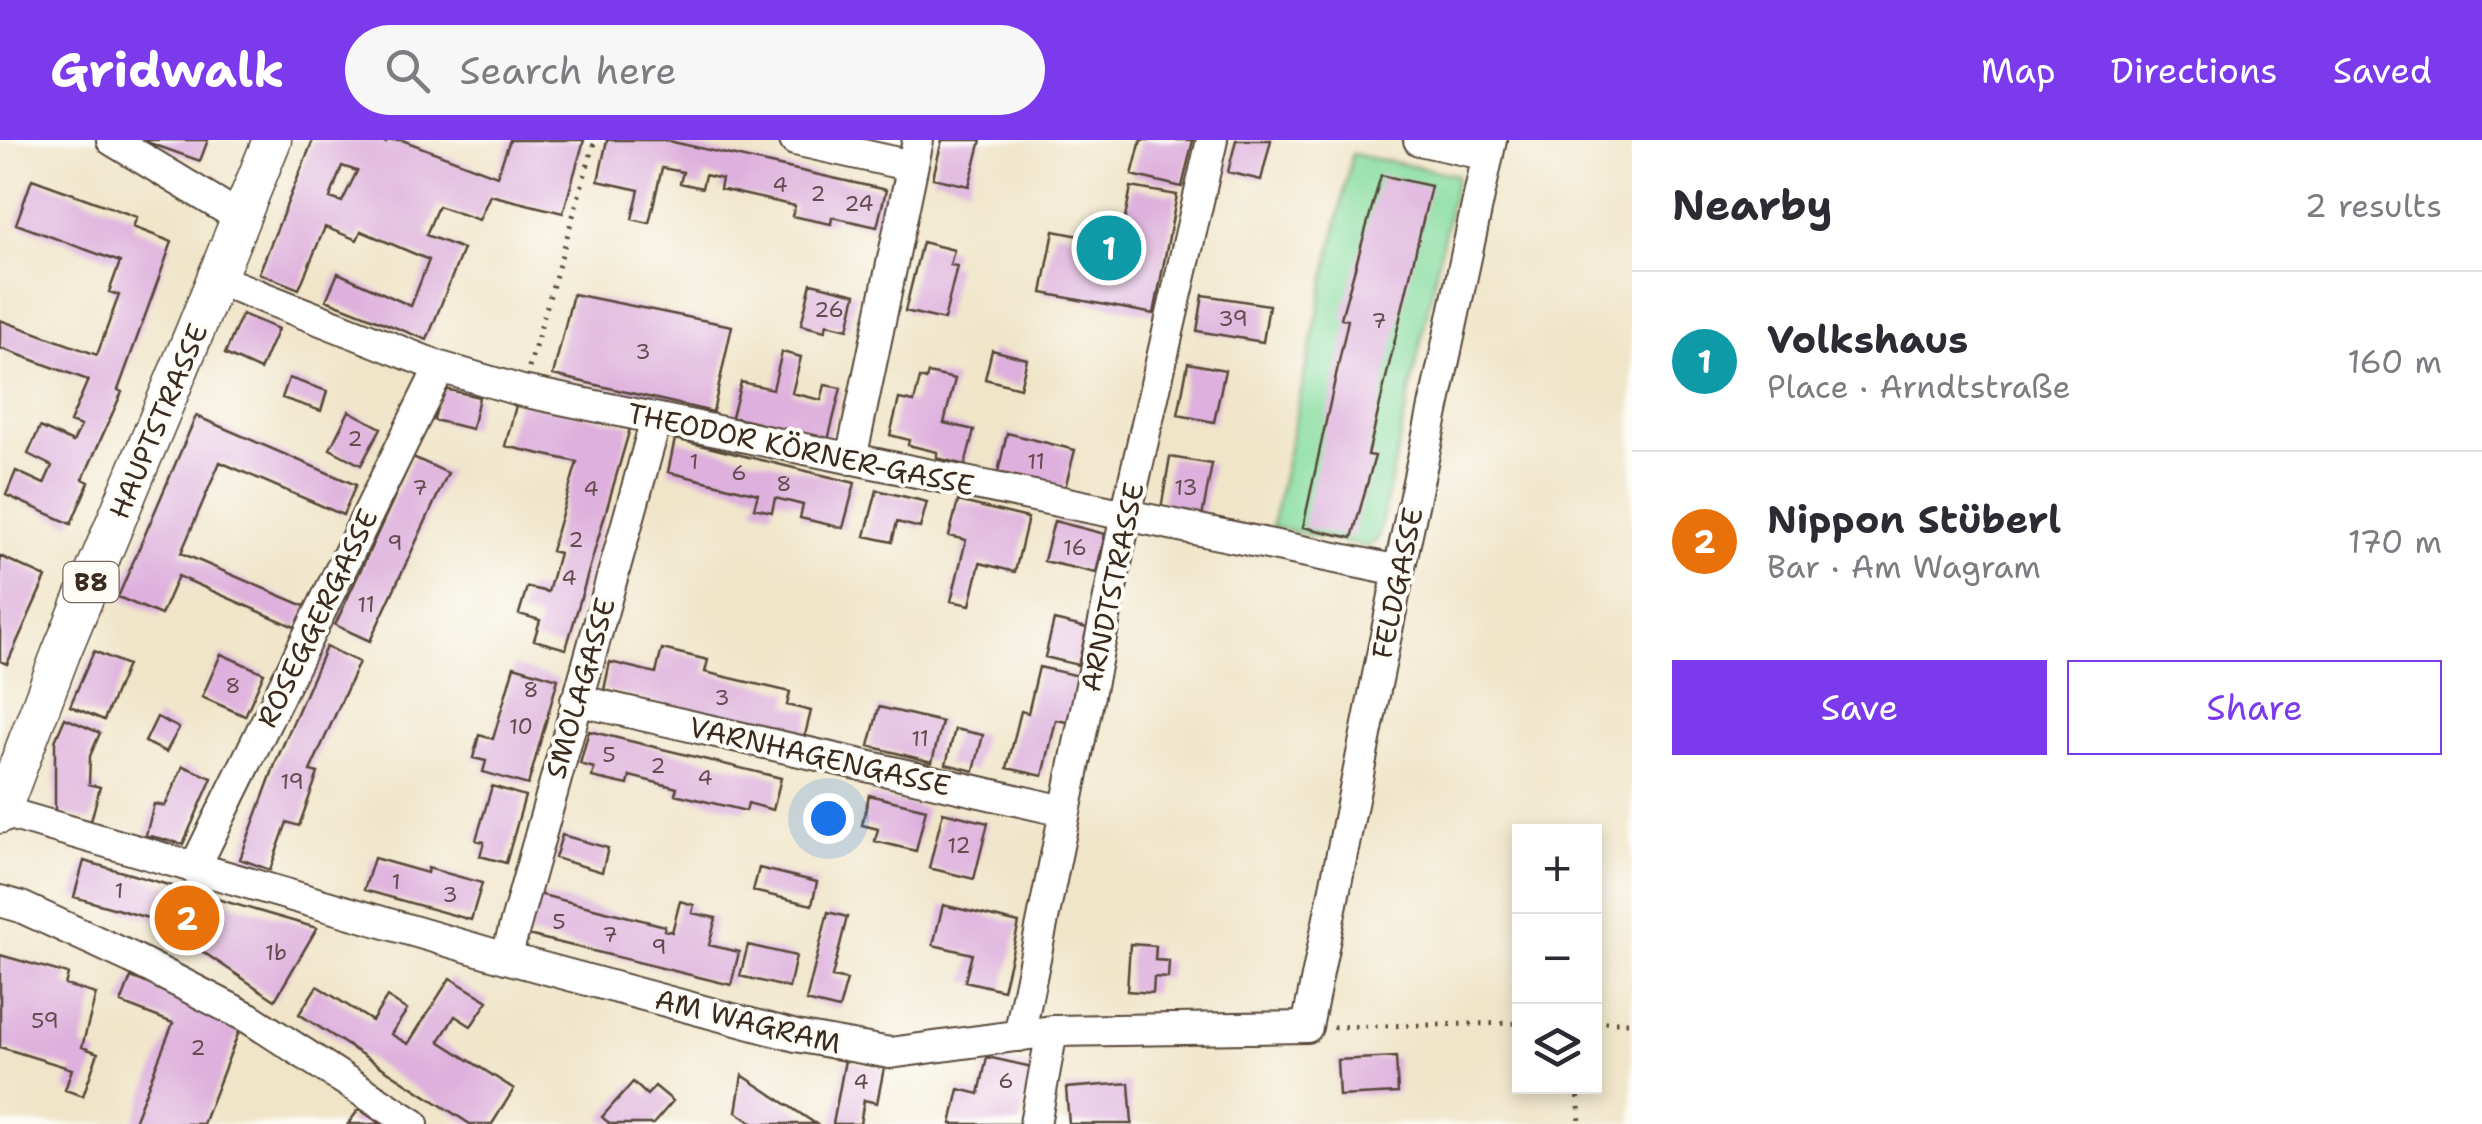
<!DOCTYPE html>
<html lang="en">
<head>
<meta charset="utf-8">
<style>
	body { margin:0; font-family:"Shantell Sans",sans-serif; background:#f7f7f7; color:#2b2b33 }
	.controls { position:absolute; right:30px; bottom:30px; display:grid; overflow:hidden; border-radius:0px; box-shadow:0 5px 15px #0003 }
	.controls button { width:90px; height:90px; display:grid; place-items:center; padding:0; border:0; border-bottom:2px solid #e1e1e2; background:#fff; color:#2b2b33; font:50px sans-serif }
	.you { position:absolute; left:828px; top:678px; width:35px; height:35px; margin:-25px; border:8px solid #fff; border-radius:50%; background:#1a73e8; box-shadow:0 0 0 15px #1a73e833 }
	.badge { display:grid; place-items:center; width:65px; height:65px; border-radius:50%; background:#7c3aed; color:#fff; font-size:32px; font-weight:700 }
	.pin { position:absolute; translate:-50% -50%; border:5px solid #fff; box-shadow:0 2px 10px #0006 }
	.list { margin:0; padding:0; list-style:none }
	h2 { display:flex; justify-content:space-between; align-items:center; height:130px; margin:0; padding:0 40px; font-size:42px }
	h2 small { font-size:32px; font-weight:400; color:#7c7c81 }
	.list li { display:grid; grid-template-columns:65px 1fr auto; gap:30px; align-items:center; box-sizing:border-box; height:180px; padding:0 40px; border-top:2px solid #e1e1e2 }
	.list b { display:block; font-size:38px; white-space:nowrap }
	.list p { margin:0; font-size:32px; white-space:nowrap; color:#7c7c81 }
	.list em { font-size:32px; font-style:normal; color:#7c7c81 }
	.actions { display:flex; gap:20px; padding:30px 40px }
	.actions a { flex:1; padding:22px 0; border:2px solid #7c3aed; border-radius:0px; text-align:center; font-size:35px; color:#7c3aed }
	.actions .main { background:#7c3aed; color:#fff }
	.icon { flex:none; width:55px; height:55px; fill:none; stroke:currentColor; stroke-width:2; stroke-linecap:round; stroke-linejoin:round }
	.map { position:relative; flex:none; width:1632px; height:984px; overflow:hidden }
	header { display:flex; align-items:center; gap:60px; box-sizing:border-box; height:140px; padding:0 50px; background:#7c3aed; color:#fff }
	header strong { font-size:48px }
	nav { display:flex; gap:55px; margin-inline-start:auto; font-size:35px }
	.search { width:700px; height:90px; background:#f7f7f7; display:flex; align-items:center; gap:25px; box-sizing:border-box; padding:0 35px; border-radius:55px; color:#7c7c81; font-size:38px }
	main { display:flex }
	aside { flex:1; background:#fff }
	.map>svg:first-child { display:block }
	.green { fill:#88dda0; stroke:#62845f; stroke-width:2.5 }
	.building { fill:#deb0dd; fill-rule:evenodd }
	.lines { fill:none; stroke-linecap:round; stroke-linejoin:round }
	.minor-casing { stroke:#564638; stroke-width:34 }
	.major-casing { stroke:#564638; stroke-width:41 }
	.path { stroke:#564638; stroke-width:5; stroke-dasharray:2.5 8; stroke-linecap:butt }
	.minor { stroke:#fff; stroke-width:30 }
	.major { stroke:#fff; stroke-width:38 }
	.labels { text-anchor:middle; dominant-baseline:central; stroke-width:8; stroke-linejoin:round; paint-order:stroke }
	.number-label { font-size:22px; fill:#644c4e }
	.shield { fill:#fdfcf7; stroke:#75695f; stroke-width:2.5 }
	.shield-label { font-size:25px; font-weight:bold; fill:#3b2a1e }
	.street-label { font-size:28px; fill:#3b2a1e; stroke:#fdfcf7 }
</style>
</head>
<body>
<header>
<strong>Gridwalk</strong>
<div class="search"><svg class="icon" aria-label="search" viewBox="0 0 24 24"><circle cx="10" cy="10" r="6"/><path d="M15 15l6 6"/></svg>Search here</div>
<nav><a>Map</a><a>Directions</a><a>Saved</a></nav>
</header>
<main>
<div class="map">
<svg width="1632" height="984" viewBox="0 0 1632 984">
	<rect width="100%" height="100%" fill="#fdfcf7"/>
	<filter id="ink" filterUnits="userSpaceOnUse"><feTurbulence type="fractalNoise" baseFrequency=".01" numOctaves="2"/><feDisplacementMap in="SourceGraphic" scale="20" xChannelSelector="R" yChannelSelector="G"/><feConvolveMatrix kernelMatrix="1 2 1 2 8 2 1 2 1" color-interpolation-filters="sRGB"/></filter>
	<filter id="wash" filterUnits="userSpaceOnUse"><feTurbulence type="fractalNoise" baseFrequency=".0048" numOctaves="4" result="noise"/><feDisplacementMap in="SourceGraphic" scale="40" xChannelSelector="R" yChannelSelector="G"/><feGaussianBlur stdDeviation="2.25" result="paint"/><feColorMatrix in="noise" values="0 0 0 0 0 0 0 0 0 0 0 0 0 0 0 0 0 1.4 0 .05"/><feComposite in="paint" operator="in"/></filter>
	<g filter="url(#wash)">
		<rect width="100%" height="100%" fill="#f0e5c9"/>
		<path class="green" d="M1352 14 1457 35 1378 399 1367 407 1272 387Z"/>
		<g id="blocks">
			<path class="building" d="M141 0H208L200 21Z
				M313 0H378L386 3 388 0H402L497 36 510 0H584L563 73 490 55 479 80 438 66 426 95 463 109 427 200 326 160 338 133 411 166 429 120 361 91 357 100 325 87 299 149 259 133ZM342 26 357 31 342 62 330 58Z
				M607 0H664L886 50 877 87 832 77 831 84 792 76 795 66 720 49 722 39 705 35 702 48 680 43 683 32 662 28 649 83 632 79 639 50 598 41Z
				M942 0H981L969 46 933 38Z
				M1141 0H1193L1182 47 1132 35Z
				M1236 0H1271L1261 40 1228 32Z
				M1381 35 1431 46 1368 315 1375 316 1352 398 1303 387 1348 180 1341 178Z
				M32 39 137 77 133 87 172 102 118 250 122 252 83 339 89 342 71 384 6 355 16 331 44 344 52 326 28 314 40 287 73 302 81 286 70 282 88 240 0 208V180L97 215 119 155 109 152 120 122 16 84Z
				M1131 47 1177 55 1154 174 1042 153 1054 91 1120 104Z
				M922 102 954 110 950 125 957 126 944 180 905 171Z
				M811 143 856 154 848 189 827 184 825 191 801 185Z
				M573 154 732 186 713 272 553 235Z
				M1203 155 1269 165 1263 202 1197 191Z
				M242 174 278 189 260 230 225 214Z
				M992 210 1027 219 1020 248 985 239Z
				M782 212 801 217 792 253 821 260 825 245 841 248 828 300 732 277 741 242 773 249Z
				M1188 223 1225 230 1214 282 1178 275Z
				M928 233 955 239 944 283 974 290 965 325 937 318V312L908 305 909 300 890 295 899 259 914 262 920 238 926 240Z
				M289 238 327 251 321 271 282 258Z
				M441 248 479 257 472 289 434 280Z
				M517 262 631 285 566 509 534 500 540 480 519 474 527 447 548 452 559 413 551 411 577 322 505 306Z
				M349 271 381 288 361 325 330 309Z
				M196 276 356 345 343 375 220 322 181 413 307 467 297 488 178 436 161 475 118 457Z
				M1007 293 1075 310 1065 348 998 332Z
				M675 299 855 343 843 388 800 378 803 365 775 358 772 372 754 368 758 354 668 332Z
				M413 317 448 333 370 501 335 485Z
				M1170 317 1212 324 1202 377 1161 369Z
				M877 350 927 362 920 388 897 382 892 402 865 396Z
				M958 361 1028 378 1015 432 980 423 970 465 951 461 966 400 949 396Z
				M1054 381 1105 394 1096 433 1044 421Z
				M0 416 46 437 7 524 0 521Z
				M1054 480 1087 488 1078 525 1045 517Z
				M326 507 359 522 310 631 318 633 299 686 287 682 270 730 240 719 277 619Z
				M662 509 708 520 705 532 790 552 787 565 811 571 804 599 604 550 610 522 656 533Z
				M94 511 127 525 104 580 70 566Z
				M221 514 264 533 245 576 202 557Z
				M514 526 558 539 528 645 483 632 486 621 473 618 479 595 493 599Z
				M1039 527 1079 536 1067 582 1056 580 1043 636 1007 628 1021 571 1028 573Z
				M879 567 942 582 932 622 869 606Z
				M157 577 179 588 166 612 145 602Z
				M65 578 100 593 90 616 89 644 100 647 91 681 55 671V601Z
				M955 589 983 595 974 631 946 624Z
				M589 591 781 638 773 670 748 663 746 671 675 654 677 648 630 636 628 645 592 637 594 628 580 624Z
				M183 626 212 638 183 704 146 695 154 664 165 666Z
				M492 646 525 656 506 723 480 716 484 702 476 700Z
				M869 655 926 669 916 711 875 701 878 689 862 685Z
				M943 672 988 683 974 739 929 728Z
				M562 695 608 708 602 732 555 718Z
				M374 718 427 733 428 728 482 743 471 780 364 750Z
				M84 721 165 744 317 788 275 860 155 780 74 757Z
				M759 728 817 742 812 765 753 751Z
				M538 754 665 786 664 790 672 792 680 761 694 765 692 773 716 778 709 805 739 812 731 845 528 795Z
				M943 765 1019 783 1003 850 965 841 972 814 933 805Z
				M828 772 847 777 832 837 847 840 839 869 806 861Z
				M1130 804 1156 806 1155 820 1169 821 1168 838 1154 837 1153 853 1127 851Z
				M748 805 796 816 789 848 740 836Z
				M0 815 68 834 65 845 96 854 82 907 98 913 83 956 65 950 72 929 0 907Z
				M131 837 198 863 240 889 203 984H133L173 883 121 863Z
				M450 838 488 861 471 886 455 876 439 901 514 949 492 984H470L299 874 317 846 372 881 387 857 407 870 391 894 408 904Z
				M987 917 1032 927 1019 984H951L959 949 979 954Z
				M1396 917 1398 953 1339 956 1337 920Z
				M845 920 884 928 877 963 864 960 860 984H833Z
				M742 935 816 984H754L736 972Z
				M633 942 647 955 655 946 673 961 653 984H610L602 977Z
				M1129 943 1132 984H1069L1066 948Z
				M359 969 381 984H348Z"/>
		</g>
	</g>
	<g filter="url(#ink)">
		<use href="#blocks" fill-opacity="0" stroke="#564638" stroke-width="2.5"/>
		<g class="lines">
			<defs>
				<path id="minor" d="M112 0 241 78
					M795 0 912 26
					M1419 0 1488 15
					M217 139 440 227 522 251 1399 431
					M851 319 918 0
					M576 560 1064 671
					M0 671 506 818 796 896 890 913 1052 891 1307 887 1399 431 1491 0
					M194 729 440 227
					M0 761 21 767 132 818 249 878 413 984
					M506 818 656 280
					M1019 896 1126 375 1212 0
					M1035 984 1052 891"/>
				<path id="major" d="M0 674 61 513 195 191 272 0"/>
			</defs>
			<use href="#minor" class="minor-casing"/>
			<use href="#major" class="major-casing"/>
			<path class="path" d="M529 228 595 0
				M1594 882H1632
				M1333 887 1520 883
				M1578 946 1580 984"/>
			<use href="#minor" class="minor"/>
			<use href="#major" class="major"/>
		</g>
	</g>
	<g class="labels">
		<g class="number-label">
			<text x="780" y="44">4</text>
			<text x="818" y="53">2</text>
			<text x="859" y="63">24</text>
			<text x="829" y="169">26</text>
			<text x="1233" y="178">39</text>
			<text x="1379" y="180">7</text>
			<text x="643" y="211">3</text>
			<text x="355" y="298">2</text>
			<text x="694" y="321">1</text>
			<text x="1036" y="321">11</text>
			<text x="739" y="332">6</text>
			<text x="784" y="343">8</text>
			<text x="420" y="347">7</text>
			<text x="1186" y="347">13</text>
			<text x="591" y="348">4</text>
			<text x="576" y="399">2</text>
			<text x="395" y="402">9</text>
			<text x="1075" y="407">16</text>
			<text x="569" y="437">4</text>
			<text x="366" y="464">11</text>
			<text x="233" y="545">8</text>
			<text x="531" y="549">8</text>
			<text x="722" y="557">3</text>
			<text x="521" y="586">10</text>
			<text x="920" y="598">11</text>
			<text x="609" y="614">5</text>
			<text x="658" y="625">2</text>
			<text x="705" y="637">4</text>
			<text x="292" y="641">19</text>
			<text x="959" y="705">12</text>
			<text x="396" y="741">1</text>
			<text x="119" y="750">1</text>
			<text x="450" y="754">3</text>
			<text x="559" y="781">5</text>
			<text x="610" y="794">7</text>
			<text x="659" y="806">9</text>
			<text x="276" y="812">1b</text>
			<text x="45" y="880">59</text>
			<text x="198" y="907">2</text>
			<text x="1006" y="940">6</text>
			<text x="861" y="941">4</text>
		</g>
		<rect class="shield" x="63.5" y="422" width="55" height="40" rx="8"/>
		<g class="shield-label">
			<text x="91" y="442">B8</text>
		</g>
		<g class="street-label">
			<text transform="translate(158 281) rotate(-67)">HAUPTSTRASSE</text>
			<text transform="translate(801 309) rotate(12)">THEODOR KÖRNER-GASSE</text>
			<text transform="translate(1397 443) rotate(-78)">FELDGASSE</text>
			<text transform="translate(1112 447) rotate(-78)">ARNDTSTRASSE</text>
			<text transform="translate(317 478) rotate(-64)">ROSEGGERGASSE</text>
			<text transform="translate(580 548) rotate(-74)">SMOLAGASSE</text>
			<text transform="translate(820 616) rotate(13)">VARNHAGENGASSE</text>
			<text transform="translate(748 881) rotate(14)">AM WAGRAM</text>
		</g>
	</g>
</svg>
<div class="controls">
<button>+</button>
<button>−</button>
<button><svg class="icon" aria-label="layers" viewBox="0 0 24 24"><path d="M12 4l9 5-9 5-9-5zM3 14l9 5 9-5"/></svg></button>
</div>
<div class="you"></div>
<div class="pin badge" style="left:1109px;top:108px;background:#0f9aa8">1</div>
<div class="pin badge" style="left:187px;top:778px;background:#e8710a">2</div>
</div>
<aside>
<h2>Nearby<small>2 results</small></h2>
<ul class="list">
<li><span class="badge" style="background:#0f9aa8">1</span><div><b>Volkshaus</b><p>Place · Arndtstraße</p></div><em>160 m</em></li>
<li><span class="badge" style="background:#e8710a">2</span><div><b>Nippon Stüberl</b><p>Bar · Am Wagram</p></div><em>170 m</em></li>
</ul>
<div class="actions"><a class="main">Save</a><a>Share</a></div>
</aside>
</main>
</body>
</html>
